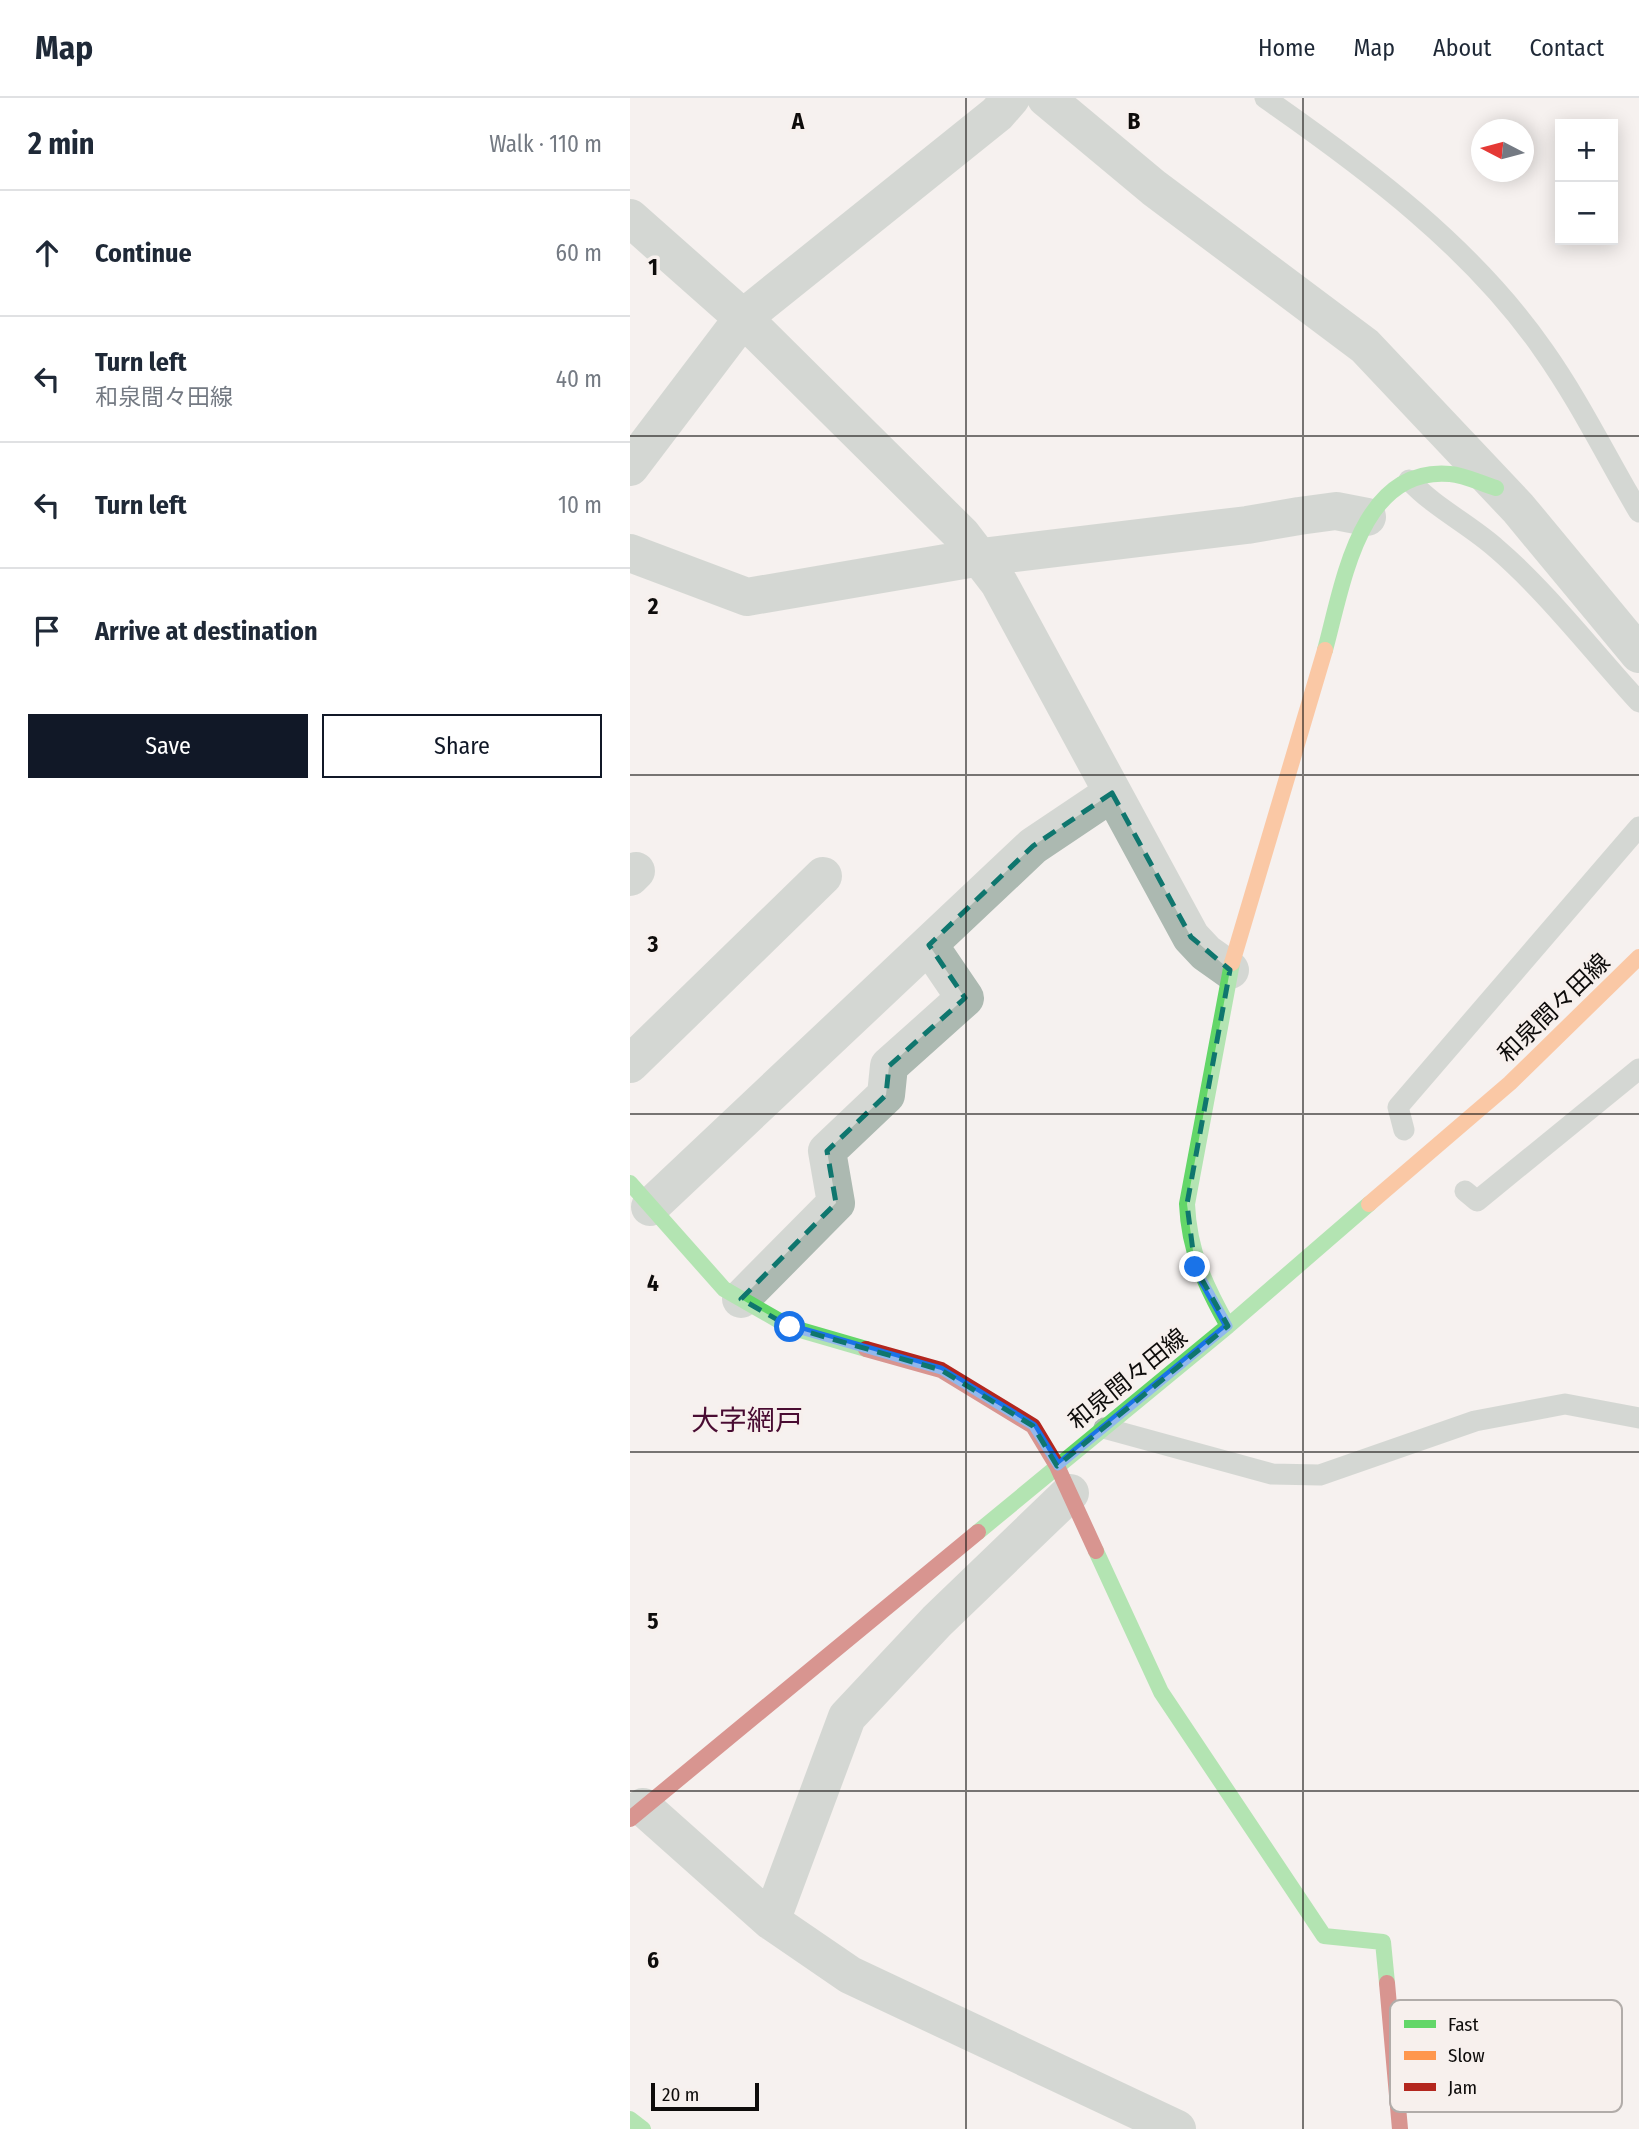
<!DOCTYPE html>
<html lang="en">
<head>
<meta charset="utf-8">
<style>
	body { margin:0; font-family:"Fira Sans Condensed","Noto Sans JP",sans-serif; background:#f2f2f3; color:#1f2937 }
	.controls { position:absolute; right:21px; top:21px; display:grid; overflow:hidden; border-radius:0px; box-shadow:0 4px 18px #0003 }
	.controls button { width:63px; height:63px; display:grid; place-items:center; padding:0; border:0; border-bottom:2px solid #e0e1e3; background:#fff; color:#1f2937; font:35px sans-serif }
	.compass { position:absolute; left:841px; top:21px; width:63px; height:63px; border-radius:50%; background:#fff; box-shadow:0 4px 18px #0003; rotate:276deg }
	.scale { position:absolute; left:21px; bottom:18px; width:108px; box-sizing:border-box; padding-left:7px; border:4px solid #0e0c0b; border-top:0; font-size:19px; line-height:24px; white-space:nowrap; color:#0e0c0b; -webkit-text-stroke:5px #f7f0ed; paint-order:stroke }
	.stop { position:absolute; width:21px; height:21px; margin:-16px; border:5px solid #1a73e8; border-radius:50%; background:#fff }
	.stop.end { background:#1a73e8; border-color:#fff; box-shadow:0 2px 7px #0008 }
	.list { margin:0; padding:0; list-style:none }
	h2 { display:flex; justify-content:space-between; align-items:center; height:91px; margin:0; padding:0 28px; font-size:30px }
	h2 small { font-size:23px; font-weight:400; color:#747a83 }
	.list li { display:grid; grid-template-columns:46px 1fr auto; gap:21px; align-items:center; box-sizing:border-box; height:126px; padding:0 28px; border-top:2px solid #e0e1e3 }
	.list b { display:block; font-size:26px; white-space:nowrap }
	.list p { margin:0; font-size:23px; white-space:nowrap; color:#747a83 }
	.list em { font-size:23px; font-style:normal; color:#747a83 }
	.actions { display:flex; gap:14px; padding:21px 28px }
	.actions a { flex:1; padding:16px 0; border:2px solid #111827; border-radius:0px; text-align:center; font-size:24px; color:#111827 }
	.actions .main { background:#111827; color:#fff }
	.icon { flex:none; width:38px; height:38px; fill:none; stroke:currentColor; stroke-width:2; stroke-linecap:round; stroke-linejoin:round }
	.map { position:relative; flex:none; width:1009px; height:2031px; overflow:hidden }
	header { display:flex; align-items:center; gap:42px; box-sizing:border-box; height:98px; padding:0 35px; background:#fff; border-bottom:2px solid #e0e1e3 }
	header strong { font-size:33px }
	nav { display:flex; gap:38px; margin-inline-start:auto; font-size:24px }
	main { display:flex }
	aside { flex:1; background:#fff }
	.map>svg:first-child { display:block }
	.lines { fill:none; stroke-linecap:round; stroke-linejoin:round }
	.lane { stroke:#acb9b1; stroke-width:21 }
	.street { stroke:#acb9b1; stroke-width:38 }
	.fast { stroke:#63d668; stroke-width:16 }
	.slow { stroke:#ff974d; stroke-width:16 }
	.jam { stroke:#b3261e; stroke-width:16 }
	.route { stroke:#1a73e8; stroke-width:9 }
	.marked { fill:none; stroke:#0f766e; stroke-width:5; stroke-dasharray:14 9; stroke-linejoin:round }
	.grid { fill:none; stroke:#0e0c0b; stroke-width:2; stroke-opacity:0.55 }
	.labels { text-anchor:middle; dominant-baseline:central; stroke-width:7; stroke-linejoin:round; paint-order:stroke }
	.street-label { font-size:24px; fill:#0e0c0b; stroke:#f7f0ed }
	.quarter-label { font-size:28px; fill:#490c32; stroke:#f7f0ed }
	.key { fill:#f7f0ed; stroke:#b1aca9; stroke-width:2 }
	.key-label { font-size:19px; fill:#0e0c0b }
	.grid-label { font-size:23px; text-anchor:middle; font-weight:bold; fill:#0e0c0b; stroke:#f7f0ed; stroke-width:7; stroke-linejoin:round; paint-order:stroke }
</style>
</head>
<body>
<header>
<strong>Map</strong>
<nav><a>Home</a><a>Map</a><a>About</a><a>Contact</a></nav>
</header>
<main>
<aside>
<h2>2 min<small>Walk · 110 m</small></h2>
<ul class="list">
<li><svg class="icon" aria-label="ahead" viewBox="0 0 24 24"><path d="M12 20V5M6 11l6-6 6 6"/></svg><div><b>Continue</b></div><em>60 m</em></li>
<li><svg class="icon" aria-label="left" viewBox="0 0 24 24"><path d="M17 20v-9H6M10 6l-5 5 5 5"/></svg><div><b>Turn left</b><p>和泉間々田線</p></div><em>40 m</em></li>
<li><svg class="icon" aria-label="left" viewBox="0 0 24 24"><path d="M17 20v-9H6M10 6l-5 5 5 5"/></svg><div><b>Turn left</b></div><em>10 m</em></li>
<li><svg class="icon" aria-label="arrive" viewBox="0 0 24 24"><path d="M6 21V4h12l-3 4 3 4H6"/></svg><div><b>Arrive at destination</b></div></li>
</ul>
<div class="actions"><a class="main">Save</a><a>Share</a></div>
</aside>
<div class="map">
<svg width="1009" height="2031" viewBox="0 0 1009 2031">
	<rect width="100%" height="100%" fill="#f5f1ef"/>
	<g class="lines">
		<path class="lane" d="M635 0C737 71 843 150 914 253 950 304 977 360 1009 414
			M779 382C805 410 839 426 867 451 916 493 965 556 1009 604
			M774 1032 768 1009 1009 729
			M835 1093 847 1103 1009 971
			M474 1330 642 1376 690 1377 845 1323 935 1306 1009 1320"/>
		<path class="street" d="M416 0 524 90 735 248 888 410 1009 556
			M0 120 113 220 332 437 369 485 561 839 576 855 600 872
			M0 369 113 220 367 16 381 0
			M0 455 117 499 351 459 617 427 669 418 706 413 737 419
			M0 779 6 773
			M0 966 193 778
			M20 1109 403 748 482 695
			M111 1201 206 1105 197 1053 256 997 259 968 335 900 299 847
			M13 1709 141 1823 220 1877 547 2031
			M141 1823 217 1619 307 1523 440 1395"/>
		<path class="fast" d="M695 552C713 487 729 368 820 376 835 377 852 386 866 390
			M0 1085 94 1191 160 1229 236 1251
			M598 1228C575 1187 559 1153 557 1106L602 865
			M348 1434 598 1228 739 1106
			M466 1453 531 1594 694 1838 753 1844 757 1885
			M0 2021 13 2031"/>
		<path class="slow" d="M602 865 695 552
			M739 1106 880 985 1009 859"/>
		<path class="jam" d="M236 1251 311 1272 403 1328 427 1368 466 1453
			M0 1721 348 1434
			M757 1885 770 2031"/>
	</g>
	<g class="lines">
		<path class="route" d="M160 1229 311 1272 403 1328 428 1368 598 1228 565 1169"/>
	</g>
	<path d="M0 0H1009V2031H0ZM482 695 561 839 600 872 557 1106 565 1169 598 1228 427 1368 403 1328 311 1272 160 1229 111 1201 206 1105 197 1053 256 997 259 968 335 900 299 847 403 748Z" fill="#f5f1ef" fill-opacity=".55" fill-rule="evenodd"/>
	<path class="marked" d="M482 695 561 839 600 872 557 1106 565 1169 598 1228 427 1368 403 1328 311 1272 160 1229 111 1201 206 1105 197 1053 256 997 259 968 335 900 299 847 403 748Z"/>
	<path class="grid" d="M336 0V2031M673 0V2031M0 338H1009M0 677H1009M0 1016H1009M0 1354H1009M0 1693H1009"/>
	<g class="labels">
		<g class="street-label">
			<text transform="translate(924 910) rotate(-44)">和泉間々田線</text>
			<text transform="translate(498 1281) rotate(-39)">和泉間々田線</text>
		</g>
		<g class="quarter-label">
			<text x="117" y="1322">大字網戸</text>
		</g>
	</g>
	<rect x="760" y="1902" width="232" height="112" rx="10" class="key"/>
	<rect x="774" y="1922" width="32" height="8" fill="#63d668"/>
	<rect x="774" y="1953" width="32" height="9" fill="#ff974d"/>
	<rect x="774" y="1985" width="32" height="8" fill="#b3261e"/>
	<g class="key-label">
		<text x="818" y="1933">Fast</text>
		<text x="818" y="1964">Slow</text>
		<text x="818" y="1996">Jam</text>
	</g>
	<g class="grid-label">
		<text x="168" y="31">A</text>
		<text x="504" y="31">B</text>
		<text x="23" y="177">1</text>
		<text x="23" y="516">2</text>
		<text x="23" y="854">3</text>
		<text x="23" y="1193">4</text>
		<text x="23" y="1531">5</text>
		<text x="23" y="1870">6</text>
	</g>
</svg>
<div class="controls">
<button>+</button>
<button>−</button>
</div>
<svg class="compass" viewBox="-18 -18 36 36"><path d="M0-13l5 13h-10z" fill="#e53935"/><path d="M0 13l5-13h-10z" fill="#747a83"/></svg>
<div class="scale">20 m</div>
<div class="stop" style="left:160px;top:1229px"></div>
<div class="stop end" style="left:565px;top:1169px"></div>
</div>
</main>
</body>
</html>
